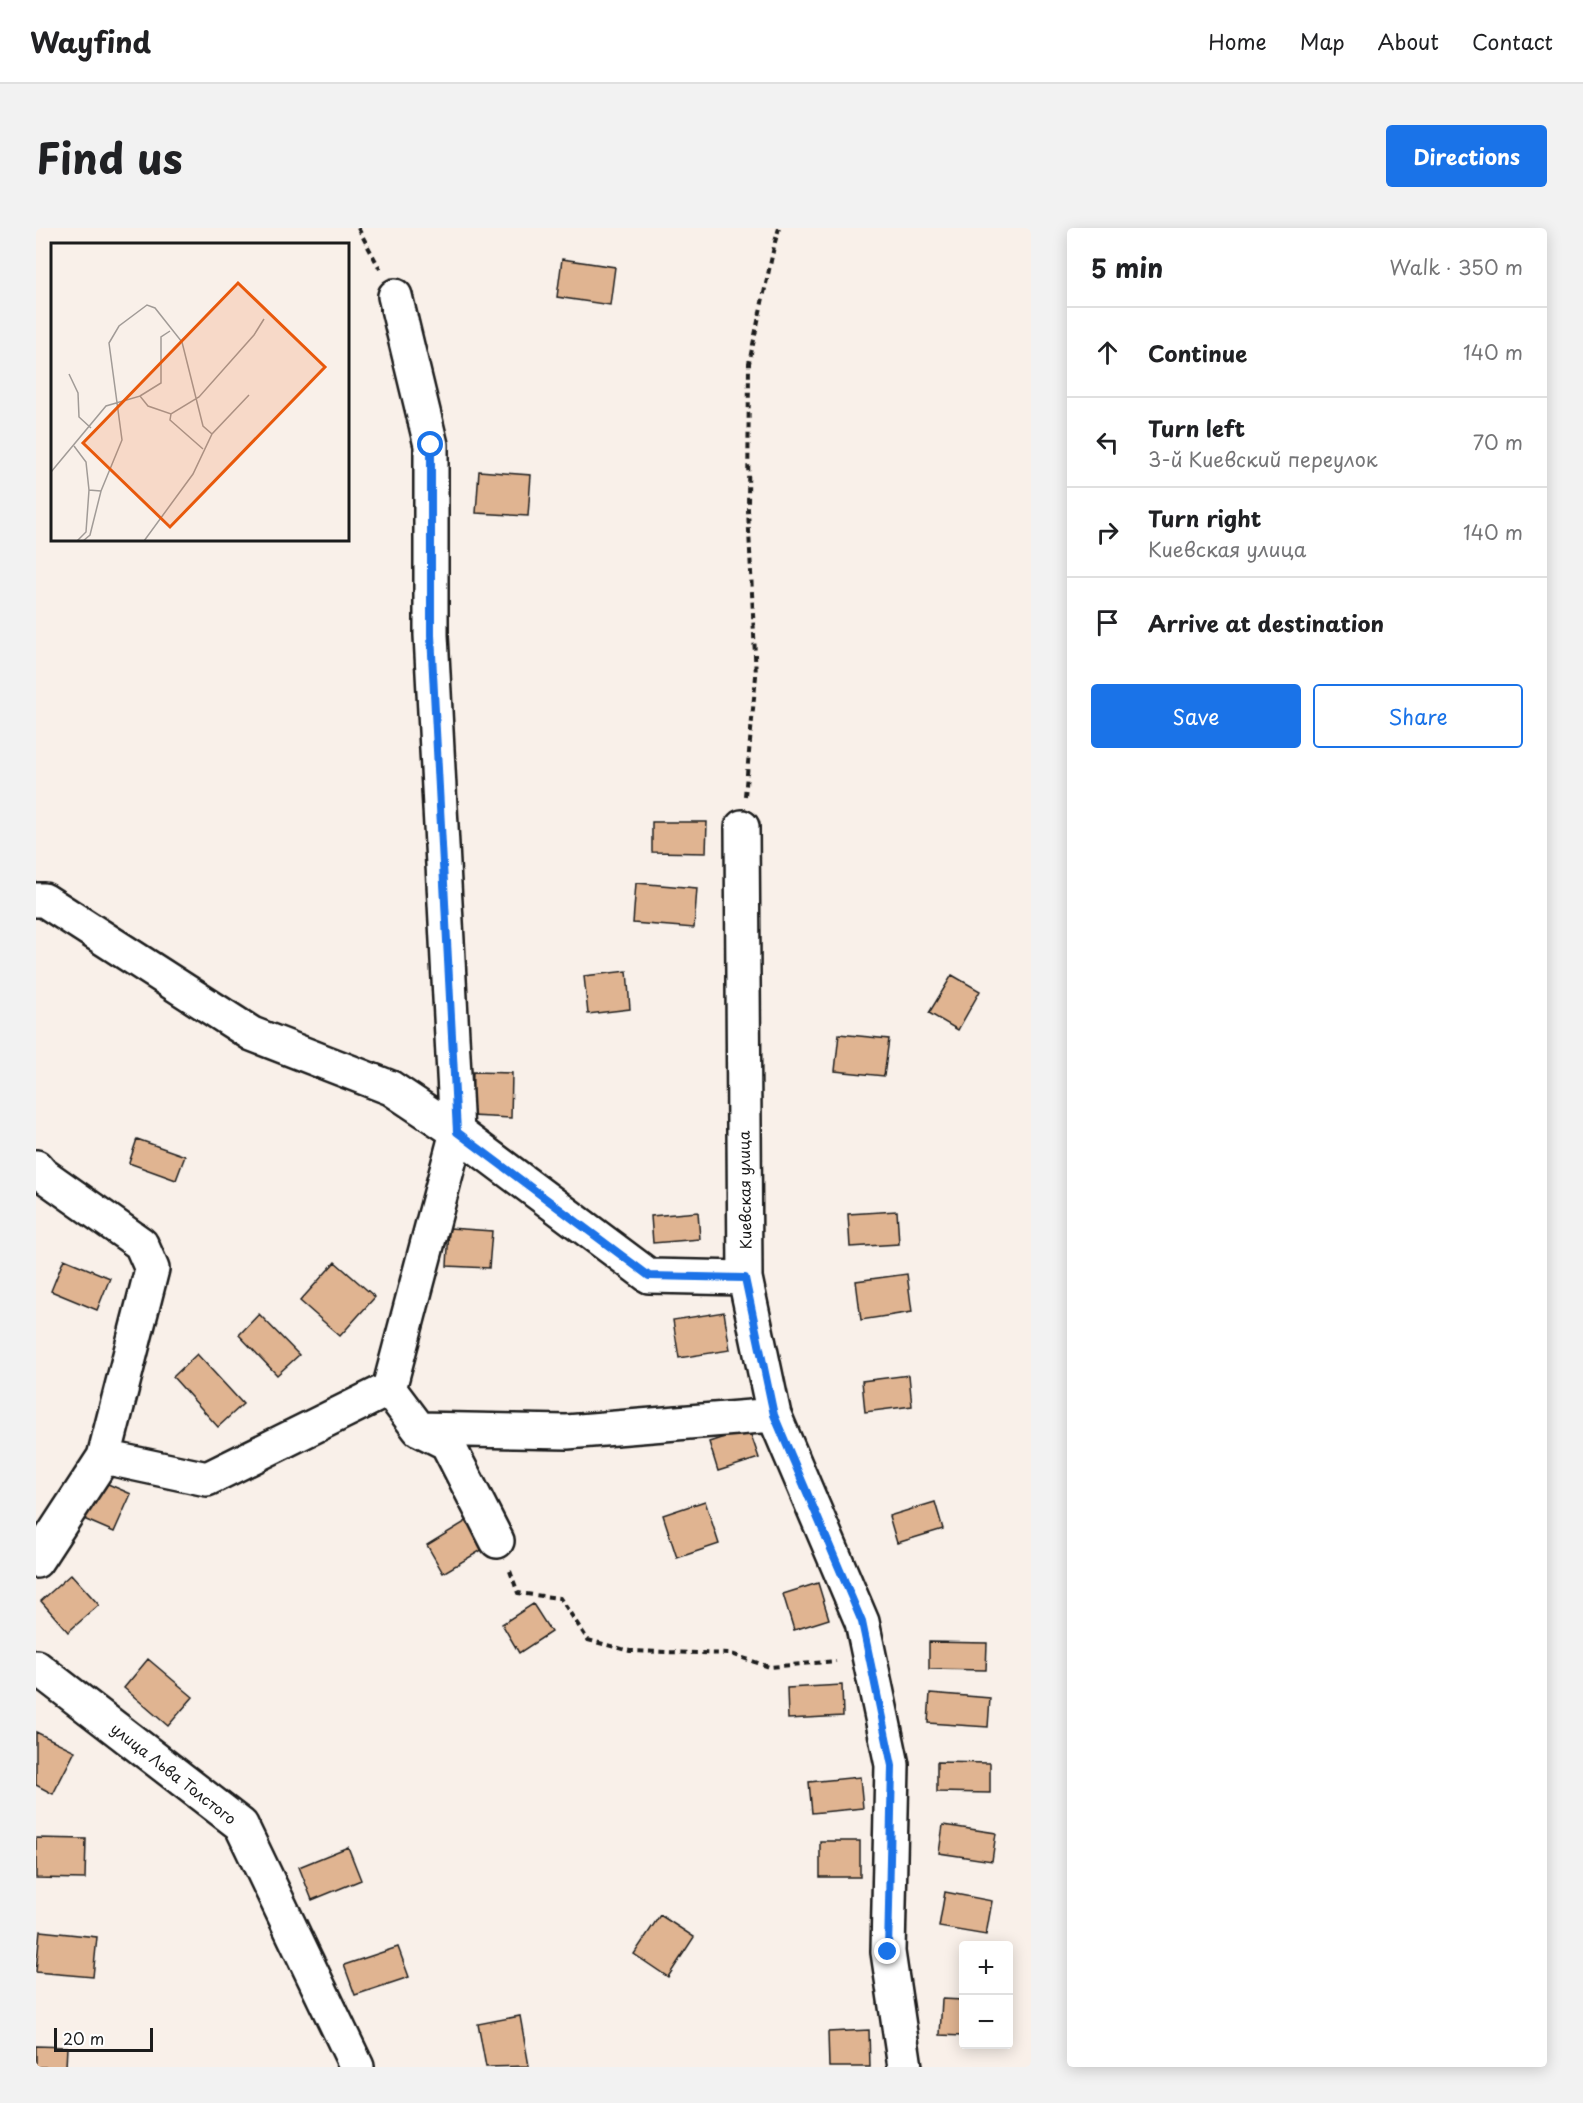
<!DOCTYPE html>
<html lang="en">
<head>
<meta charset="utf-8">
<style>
	body { margin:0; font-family:"Playpen Sans",sans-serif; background:#f2f2f2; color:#202124 }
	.controls { position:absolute; right:18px; bottom:18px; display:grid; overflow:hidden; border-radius:6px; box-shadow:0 3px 15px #0003 }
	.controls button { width:54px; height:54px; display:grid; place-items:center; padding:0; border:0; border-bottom:2px solid #e0e0e0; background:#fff; color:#202124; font:30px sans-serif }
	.scale { position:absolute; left:18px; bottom:15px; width:99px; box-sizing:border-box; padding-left:6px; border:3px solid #1c1c1c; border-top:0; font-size:16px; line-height:21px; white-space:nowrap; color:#1c1c1c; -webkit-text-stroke:4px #fff; paint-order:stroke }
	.stop { position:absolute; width:18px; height:18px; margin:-14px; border:4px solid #1a73e8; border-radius:50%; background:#fff }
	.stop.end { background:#1a73e8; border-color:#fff; box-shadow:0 2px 6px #0008 }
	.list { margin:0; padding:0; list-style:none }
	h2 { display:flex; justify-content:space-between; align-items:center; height:78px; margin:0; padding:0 24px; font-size:26px }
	h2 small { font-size:20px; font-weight:400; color:#757577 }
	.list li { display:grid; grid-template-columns:39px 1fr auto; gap:18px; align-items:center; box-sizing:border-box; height:90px; padding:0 24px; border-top:2px solid #e0e0e0 }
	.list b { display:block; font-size:22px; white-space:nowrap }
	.list p { margin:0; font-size:20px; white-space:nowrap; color:#757577 }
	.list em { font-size:20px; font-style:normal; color:#757577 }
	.actions { display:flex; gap:12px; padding:18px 24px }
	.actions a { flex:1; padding:14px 0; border:2px solid #1a73e8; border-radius:6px; text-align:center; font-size:21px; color:#1a73e8 }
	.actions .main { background:#1a73e8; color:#fff }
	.icon { flex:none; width:33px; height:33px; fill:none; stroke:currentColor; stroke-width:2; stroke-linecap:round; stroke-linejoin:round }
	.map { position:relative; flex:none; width:995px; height:1839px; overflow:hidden; border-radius:6px }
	header { display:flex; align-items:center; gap:36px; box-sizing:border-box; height:84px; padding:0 30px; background:#fff; border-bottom:2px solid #e0e0e0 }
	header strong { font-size:28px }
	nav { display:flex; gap:33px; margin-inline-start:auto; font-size:21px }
	.intro { display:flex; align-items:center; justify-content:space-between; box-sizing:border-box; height:144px; padding:0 36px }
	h1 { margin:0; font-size:42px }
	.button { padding:15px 27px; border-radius:6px; background:#1a73e8; color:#fff; font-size:21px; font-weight:700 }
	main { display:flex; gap:36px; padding:0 36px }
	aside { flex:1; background:#fff; border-radius:6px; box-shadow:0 3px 15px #0003 }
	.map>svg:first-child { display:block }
	.building { fill:#e0b491; stroke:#1c1c1c; stroke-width:1.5 }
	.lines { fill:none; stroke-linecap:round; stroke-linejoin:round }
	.minor-casing { stroke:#1c1c1c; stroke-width:38 }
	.path { stroke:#1c1c1c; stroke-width:4; stroke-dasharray:6 4.5; stroke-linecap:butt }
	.minor { stroke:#fff; stroke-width:33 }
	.route { stroke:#1a73e8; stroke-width:8 }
	.labels { text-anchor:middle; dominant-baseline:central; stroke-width:4.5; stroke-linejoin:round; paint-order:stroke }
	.street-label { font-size:15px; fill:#1c1c1c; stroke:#fff }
	.inset-road { fill:none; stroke:#a19b97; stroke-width:1.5 }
	.view { fill:#e8590c; fill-opacity:0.15; stroke:#e8590c; stroke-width:3 }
	.inset-edge { fill:none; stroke:#1c1c1c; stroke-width:3 }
</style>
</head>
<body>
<header>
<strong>Wayfind</strong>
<nav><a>Home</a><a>Map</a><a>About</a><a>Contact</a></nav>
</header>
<div class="intro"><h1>Find us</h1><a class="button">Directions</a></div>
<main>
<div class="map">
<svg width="995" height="1839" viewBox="0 0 995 1839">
	<rect width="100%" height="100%" fill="#f9f0e9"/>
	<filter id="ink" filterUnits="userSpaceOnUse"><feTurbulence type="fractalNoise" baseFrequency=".0167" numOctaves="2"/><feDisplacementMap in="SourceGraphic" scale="12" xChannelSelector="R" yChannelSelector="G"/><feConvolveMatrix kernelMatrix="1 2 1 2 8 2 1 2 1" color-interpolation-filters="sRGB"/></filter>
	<g filter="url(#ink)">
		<path class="building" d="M526 31 579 39 574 77 521 69Z
			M443 243 495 247 492 288 440 285Z
			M616 594H671L670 625 616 624Z
			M600 655 661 660 658 700 597 695Z
			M591 743 594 781 552 786 548 748Z
			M916 747 944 763 922 802 893 785Z
			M803 806 853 811 848 848 799 843Z
			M437 844 476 845 475 890 435 888Z
			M101 911 149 928 140 952 93 935Z
			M861 983 863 1016 814 1019 812 986Z
			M662 984 664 1011 617 1015 615 988Z
			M413 1000 456 1003 453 1040 411 1038Z
			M28 1031 74 1050 61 1082 15 1063Z
			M299 1034 339 1069 304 1108 264 1073Z
			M871 1046 876 1084 825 1092 820 1053Z
			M688 1084 694 1122 643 1130 637 1092Z
			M223 1086 263 1127 241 1147 203 1107Z
			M161 1126 207 1176 182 1199 137 1149Z
			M873 1147 876 1178 829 1184 826 1153Z
			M713 1201 723 1230 682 1243 673 1214Z
			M65 1253 95 1266 78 1304 48 1291Z
			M669 1273 683 1316 641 1330 627 1287Z
			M899 1274 907 1301 861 1315 853 1288Z
			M432 1292 449 1320 407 1345 391 1317Z
			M35 1346 63 1377 32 1404 5 1373Z
			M782 1355 793 1391 758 1402 747 1366Z
			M497 1376 515 1404 483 1425 466 1396Z
			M893 1414 951 1415 950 1442 893 1441Z
			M112 1431 157 1469 132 1498 88 1460Z
			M806 1457 807 1488 752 1491 751 1460Z
			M894 1465 954 1470 952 1499 892 1495Z
			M0 1504 39 1523 17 1566 0 1557Z
			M901 1534 954 1535V1565L901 1564Z
			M824 1549 827 1580 776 1585 773 1554Z
			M907 1597 960 1605 956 1633 903 1625Z
			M0 1610 50 1611 49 1651 0 1650Z
			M784 1613H824V1649H784Z
			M312 1619 325 1652 276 1672 263 1639Z
			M909 1664 956 1673 950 1707 903 1699Z
			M624 1687 658 1709 632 1749 598 1726Z
			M4 1703 61 1709 57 1749 0 1744Z
			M362 1719 373 1749 319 1767 308 1737Z
			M906 1771 927 1772V1808L904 1807Z
			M484 1788 493 1838 450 1839 442 1796Z
			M833 1802 834 1839H793L792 1804Z
			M0 1818 31 1819 30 1839H0Z"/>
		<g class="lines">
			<defs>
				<path id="minor" d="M706 599 709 1050 738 1187 826 1394 856 1537 852 1724 869 1839
					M0 672H8L216 806 355 860 421 904 613 1048 709 1050
					M0 939 6 946 105 1016 116 1041 68 1229
					M353 1161 383 1201 531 1204 738 1187
					M383 1201 411 1215 461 1313
					M0 1333 68 1229 171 1251 353 1161 421 904 395 407V217L359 68
					M0 1439 205 1597 321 1839"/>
			</defs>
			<use href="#minor" class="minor-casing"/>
			<path class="path" d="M322 0 344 41
				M709 568 720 448 712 282 713 135 739 14 743 0
				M474 1343 482 1365 524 1370 552 1412 594 1423 696 1426 733 1439 800 1433"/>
			<use href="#minor" class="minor"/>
		</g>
	</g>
	<g class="lines" filter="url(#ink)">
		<path class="route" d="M395 217V407L421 904 613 1048 709 1050 738 1187 826 1394 856 1538 852 1724"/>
	</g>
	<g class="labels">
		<g class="street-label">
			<text transform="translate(708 962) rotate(-91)">Киевская улица</text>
			<text transform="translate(138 1545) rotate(38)">улица Льва Толстого</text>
		</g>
	</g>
	<g transform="translate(15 15)">
		<rect width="298" height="298" fill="#f9f0e9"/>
		<path class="inset-road" d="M18 131 27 150 28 174 40 185M89 153 110 140V94L119 88M120 171 119 177 152 206M23 203 35 219 38 247 50 248M0 229 55 163 89 153 97 163 120 171 148 154 203 92 213 76M26 298 35 289 38 247M32 298 39 292 50 248 71 197 58 100 68 83 96 62 104 65 131 99 152 183 161 191M93 298 142 231 161 191 198 152"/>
		<path class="view" d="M187 40 274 124 119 284 32 200Z"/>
		<rect width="298" height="298" class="inset-edge"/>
	</g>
</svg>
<div class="controls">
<button>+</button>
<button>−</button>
</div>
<div class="scale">20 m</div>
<div class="stop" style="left:395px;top:217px"></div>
<div class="stop end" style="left:852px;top:1724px"></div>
</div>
<aside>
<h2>5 min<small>Walk · 350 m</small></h2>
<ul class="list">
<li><svg class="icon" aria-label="ahead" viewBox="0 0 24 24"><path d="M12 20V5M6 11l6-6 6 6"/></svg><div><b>Continue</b></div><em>140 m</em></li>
<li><svg class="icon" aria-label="left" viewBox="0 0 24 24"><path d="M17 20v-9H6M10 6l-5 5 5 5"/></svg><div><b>Turn left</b><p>3-й Киевский переулок</p></div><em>70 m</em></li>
<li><svg class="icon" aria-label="right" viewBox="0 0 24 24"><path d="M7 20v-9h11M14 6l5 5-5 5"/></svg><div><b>Turn right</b><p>Киевская улица</p></div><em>140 m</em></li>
<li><svg class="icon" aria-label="arrive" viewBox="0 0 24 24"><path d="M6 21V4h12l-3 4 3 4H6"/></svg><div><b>Arrive at destination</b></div></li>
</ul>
<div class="actions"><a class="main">Save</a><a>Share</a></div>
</aside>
</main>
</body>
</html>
